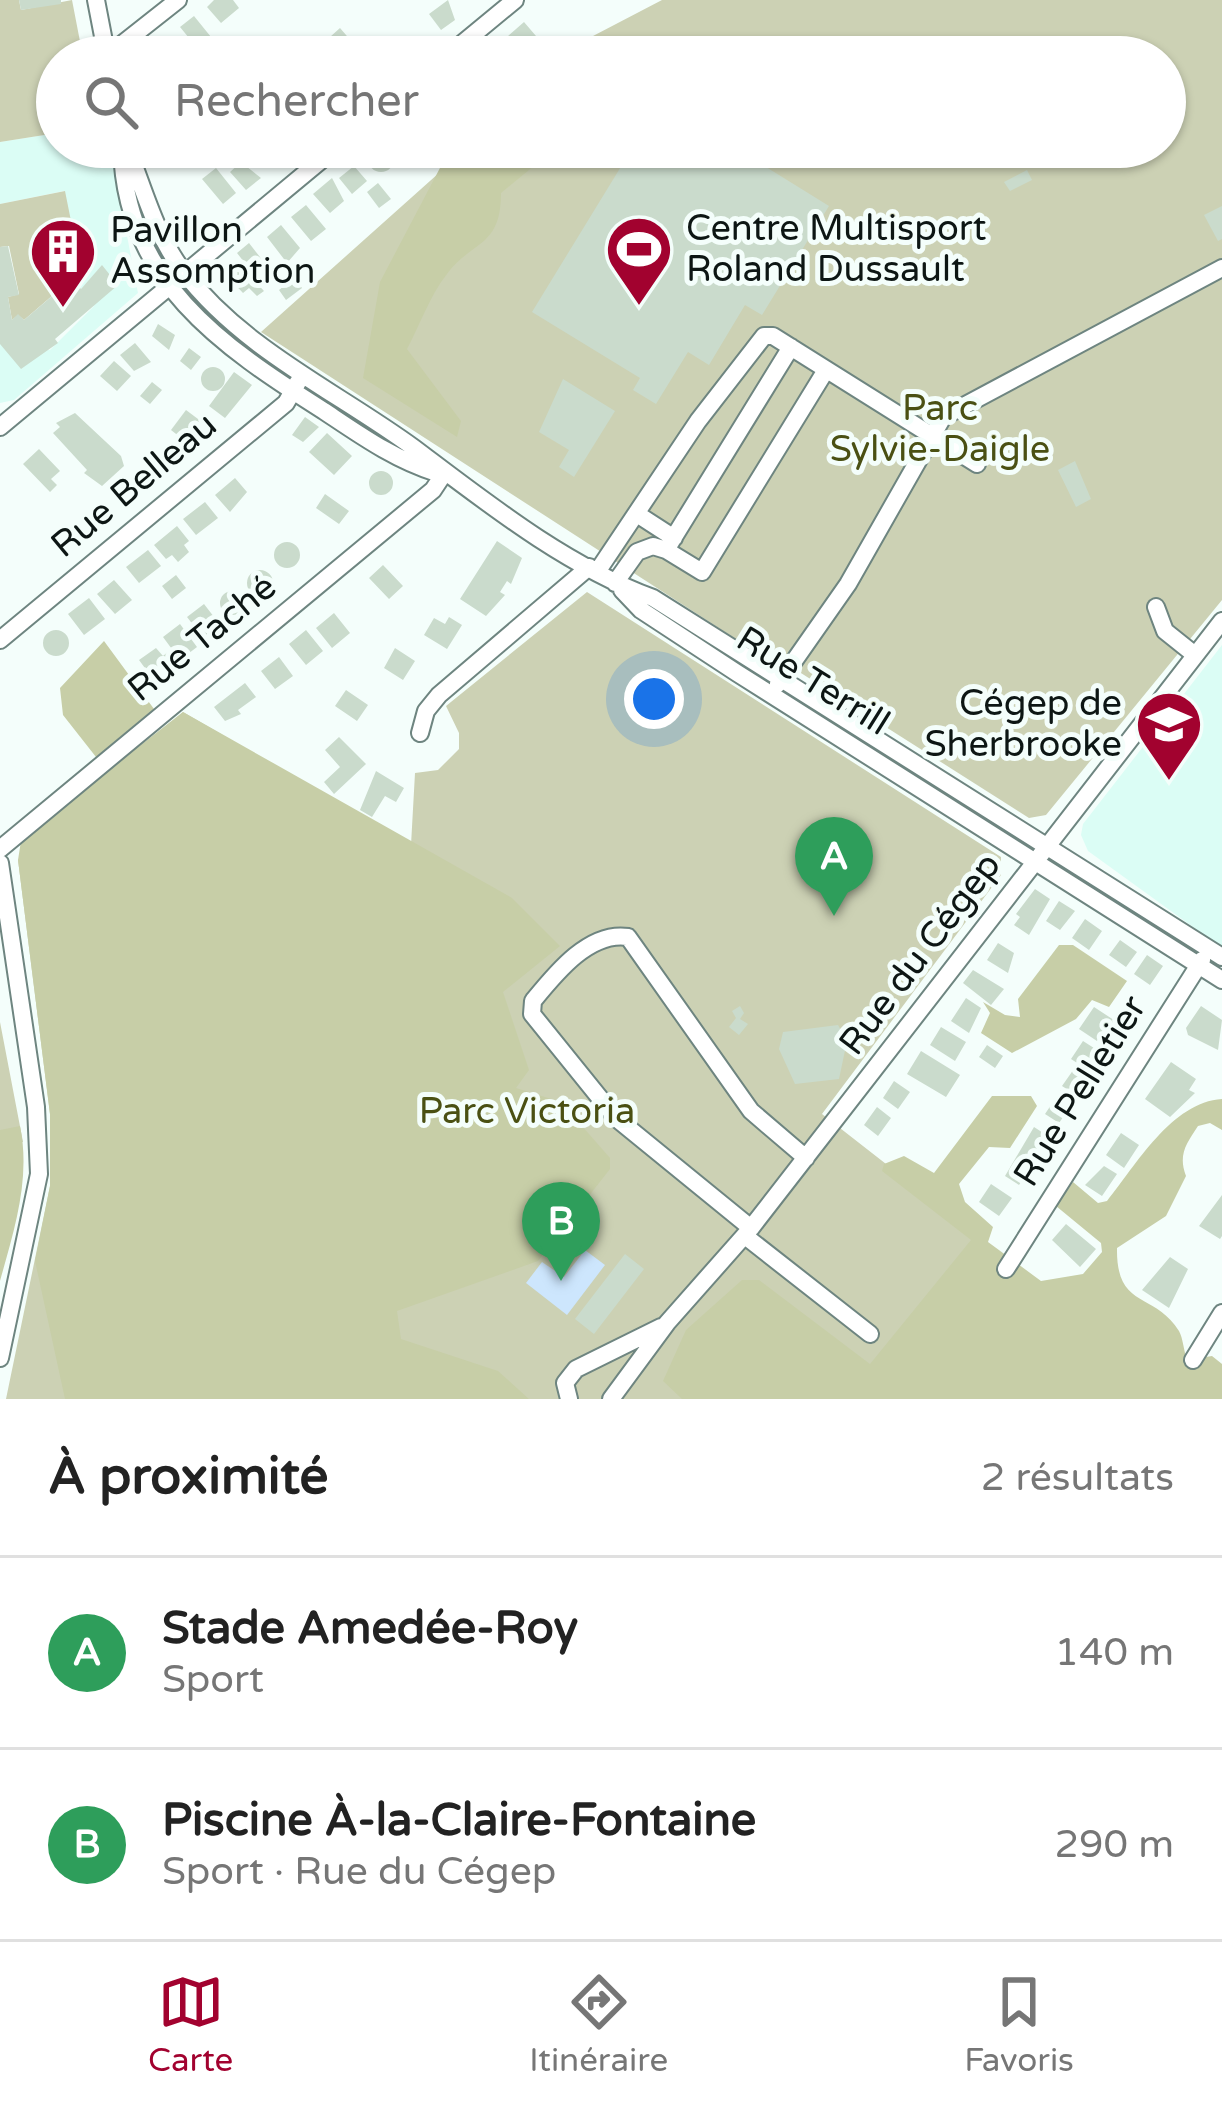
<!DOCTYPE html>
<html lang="fr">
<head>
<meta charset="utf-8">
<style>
	body { margin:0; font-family:"Varela Round",sans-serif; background:#f6f6f6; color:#222 }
	.you { position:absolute; left:654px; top:699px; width:42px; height:42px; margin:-30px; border:9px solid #fff; border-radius:50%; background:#1a73e8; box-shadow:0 0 0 18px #1a73e833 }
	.badge { display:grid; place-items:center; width:78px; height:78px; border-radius:50%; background:#a2022f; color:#fff; font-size:39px; font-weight:700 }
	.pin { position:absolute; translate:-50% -99px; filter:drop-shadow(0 3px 6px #0008) }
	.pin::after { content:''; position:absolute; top:63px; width:42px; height:36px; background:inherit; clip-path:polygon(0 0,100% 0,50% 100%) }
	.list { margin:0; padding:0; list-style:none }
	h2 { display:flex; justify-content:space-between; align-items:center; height:156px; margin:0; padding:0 48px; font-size:51px }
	h2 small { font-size:39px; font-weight:400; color:#767676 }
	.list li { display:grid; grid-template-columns:78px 1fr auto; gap:36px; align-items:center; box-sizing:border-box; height:192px; padding:0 48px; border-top:3px solid #e0e0e0 }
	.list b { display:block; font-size:45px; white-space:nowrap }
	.list p { margin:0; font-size:39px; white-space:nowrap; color:#767676 }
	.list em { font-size:39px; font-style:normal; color:#767676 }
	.icon { flex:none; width:66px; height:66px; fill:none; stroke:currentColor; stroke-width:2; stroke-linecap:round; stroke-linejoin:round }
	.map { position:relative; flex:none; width:1222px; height:1399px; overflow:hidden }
	.search { position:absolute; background:#fff; box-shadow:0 3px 9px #0004; left:36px; right:36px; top:36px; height:132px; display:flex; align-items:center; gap:30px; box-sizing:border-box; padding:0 42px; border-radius:66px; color:#767676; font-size:45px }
	.sheet { height:540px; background:#fff }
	nav { display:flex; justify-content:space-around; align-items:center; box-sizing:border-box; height:168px; border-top:3px solid #e0e0e0; background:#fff; font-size:33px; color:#767676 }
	nav a { display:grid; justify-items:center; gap:6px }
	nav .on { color:#a2022f }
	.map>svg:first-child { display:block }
	.built { fill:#dbfdf5 }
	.green { fill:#ccd1b4 }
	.forest { fill:#c7cea7 }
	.water { fill:#cde6fd }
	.building { fill:#cadbcc }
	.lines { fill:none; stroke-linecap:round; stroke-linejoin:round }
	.minor-casing { stroke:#6e8580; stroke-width:20 }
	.minor { stroke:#fff; stroke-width:16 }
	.labels { text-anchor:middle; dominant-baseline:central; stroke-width:10; stroke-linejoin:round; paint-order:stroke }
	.poi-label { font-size:36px; fill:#0d1614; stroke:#f4fefb; text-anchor:start }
	.park-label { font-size:36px; fill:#4a5013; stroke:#f4fefb }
	.street-label { font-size:36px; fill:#0d1614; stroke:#f4fefb }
</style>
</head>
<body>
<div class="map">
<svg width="1222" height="1399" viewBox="0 0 1222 1399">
	<rect width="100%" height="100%" fill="#f4fefb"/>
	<path class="built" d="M57 133V147H110L138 293 14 400 0 403V344L50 350 94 306 102 266 81 289 72 279 81 271 64 191 0 204V142Z
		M1222 645V948L1088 851 1081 835 1083 824Z"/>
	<path class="green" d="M0 0H19L21 10 72 0 83 57H57V133L0 142Z
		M662 0H1222V600L1046 815 1029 818 771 654H759L261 332 468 147H1165V57H569L593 36Z
		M65 191 81 271 24 320 18 315 12 320 8 297 19 294 9 246 0 247V204Z
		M587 592 1001 857V875L822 1114 1187 1399H6L50 1186V1114L18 860 183 712 411 845 415 773 438 770 459 749V733L446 706Z
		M0 1022 23 1142 0 1146Z"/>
	<path class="forest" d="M451 147H557L501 193C501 248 472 240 447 274 430 295 420 325 407 349L461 421 457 437 363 378 380 282Z
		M104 641 154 709 96 757 63 715 60 688Z
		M183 712 512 898 560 946 503 992 529 1070 516 1088 561 1102 610 1158V1169L538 1261 397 1311 401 1339 498 1371 529 1399H65L35 1261 50 1186V1114L18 860 21 841 34 828Z
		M1059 945H1073L1127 981 1109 1007 1092 1000 1076 1019 1012 1053 981 1033 990 1013 983 1002 1005 1015 1020 1017 1018 999Z
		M992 1096H1031L1037 1106 1010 1148 989 1147 959 1184 965 1202 993 1227 988 1242 1041 1281 1083 1274 1102 1252 1101 1243 1056 1206 1073 1182 1098 1203 1107 1201C1136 1165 1172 1102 1222 1099V1130L1210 1123 1198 1126C1186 1144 1178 1155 1186 1176L1166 1216 1117 1248C1116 1310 1154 1291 1179 1331 1183 1338 1184 1352 1187 1360L1212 1356 1222 1364V1399H682L663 1381 686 1330 742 1280H759L870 1364 971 1240 882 1171 884 1164 904 1156 934 1173Z
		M20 1126C31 1179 14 1230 0 1281V1130Z"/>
	<path class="water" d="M585 1250 605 1265 567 1315 526 1283 542 1262 564 1277Z"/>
	<path class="building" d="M19 0H61V4L21 10Z
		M214 0H233L239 8 221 23 207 7Z
		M448 0 455 20 441 30 429 14Z
		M194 16 211 37 198 49 180 27Z
		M524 22 542 43 523 57 507 37Z
		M340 28 359 50 367 49 374 57H347L330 37Z
		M179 37 192 54 154 57Z
		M368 159a13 13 0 1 1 26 0a13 13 0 1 1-26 0Z
		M633 147H734L829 206 762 315 745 305 709 365 688 352 656 404 633 390 640 378 532 312Z
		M241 162 261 178 246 190 230 172Z
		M354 166 367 181 352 194 339 178Z
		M216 168 236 193 223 204 202 179Z
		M1027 170 1032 180 1010 191 1004 182Z
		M332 178 344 201 330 213 313 194Z
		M378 183 391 199 379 208 367 192Z
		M306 205 326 229 311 241 291 217Z
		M1222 206V239L1218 241 1204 215Z
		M281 225 300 248 287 263 267 237Z
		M249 243 267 266 255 276 237 253Z
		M8 246 19 295 8 297 12 320 18 314 24 320 72 279 81 289 102 265 118 285 55 339 58 343 21 369 0 344V247Z
		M236 262 246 279 250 276 264 291 257 296 249 288 243 293 224 273Z
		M294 278 302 288 286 300 279 290Z
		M158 324 175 335 169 350 152 336Z
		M135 343 151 362 134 371 120 355Z
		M189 348 201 357 191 370 180 361Z
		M114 361 131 376 117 391 100 376Z
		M201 379a12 12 0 1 1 24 0a12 12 0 1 1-24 0Z
		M234 372 252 385 225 418 209 406Z
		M563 379 615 411 574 477 559 467 569 450 539 432Z
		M152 382 162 390 150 404 140 396Z
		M186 410 210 428 194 448 171 430Z
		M75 413 121 456 124 466 102 486 84 473 87 470 53 433 60 427 56 423Z
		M305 417 319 427 303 442 292 435Z
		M327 433 352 456 334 475 309 452Z
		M39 449 60 471 51 479 57 485 50 492 23 464Z
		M1075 461 1091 499 1076 507 1058 470Z
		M369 483a12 12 0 1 1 24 0a12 12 0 1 1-24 0Z
		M235 478 247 492 230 512 215 495Z
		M325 494 349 511 339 524 316 508Z
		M205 502 218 518 196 535 183 519Z
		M177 526 189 541 184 545 189 552 178 562 172 555 166 559 154 545Z
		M497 541 522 558 511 584 507 581 500 592 505 595 486 616 460 599Z
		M274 555a13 13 0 1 1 26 0a13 13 0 1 1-26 0Z
		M148 550 161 566 139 583 126 567Z
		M383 565 403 586 389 599 369 578Z
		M247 583a13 13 0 1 1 26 0a13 13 0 1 1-26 0Z
		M176 575 186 588 172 599 162 586Z
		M114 580 132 600 115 614 97 594Z
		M220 603a12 12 0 1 1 24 0a12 12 0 1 1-24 0Z
		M89 598 105 619 84 635 68 614Z
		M204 604 221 626 204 639 187 617Z
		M334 613 350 633 332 648 316 628Z
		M449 617 462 625 447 649 424 635 434 618 445 624Z
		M180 624 197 647 180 660 163 637Z
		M43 643a13 13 0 1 1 26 0a13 13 0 1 1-26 0Z
		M306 630 323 651 306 665 289 644Z
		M156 648 163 656 169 651 178 662 153 679 139 660Z
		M395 648 415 661 403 680 384 668Z
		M279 657 293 676 275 689 261 671Z
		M245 683 256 697 238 710 241 714 225 721 214 707Z
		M346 690 368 705 357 721 335 706Z
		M339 737 366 764 334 794 324 782 340 767 325 750Z
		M376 771 404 788 396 802 385 796 372 817 360 810Z
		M1035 889 1050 899 1029 935 1014 925 1020 917 1016 914Z
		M1059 901 1075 911 1060 930 1046 921Z
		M1085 919 1102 931 1089 950 1072 938Z
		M1120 940 1137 952 1126 967 1109 955Z
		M998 943 1014 953 1008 973 987 960Z
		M1147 955 1163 966 1150 985 1134 974Z
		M973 970 1004 989 991 1005 963 983Z
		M966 998 981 1008 969 1033 951 1021Z
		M740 1006 744 1013 740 1019 748 1024 739 1035 729 1027 736 1018 732 1011Z
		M1201 1006 1222 1020 1218 1050 1188 1035 1186 1028Z
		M1094 1007 1123 1026 1110 1045 1102 1034 1097 1041 1079 1029Z
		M838 1025 847 1041 839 1079 795 1084 779 1049 783 1032Z
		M941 1027 966 1042 955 1061 930 1045Z
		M1083 1041 1108 1057 1094 1074 1071 1059Z
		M987 1045 1003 1056 995 1068 979 1057Z
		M921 1051 960 1075 946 1097 907 1074Z
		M1171 1062 1196 1079 1189 1090 1195 1093 1170 1117 1145 1099Z
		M1076 1066 1092 1077 1079 1097 1062 1086Z
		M894 1081 910 1092 898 1109 883 1098Z
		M1061 1090 1075 1100 1059 1123 1045 1114Z
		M877 1107 891 1118 878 1136 864 1125Z
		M1034 1127 1051 1138 1019 1185 1005 1176Z
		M1121 1133 1139 1145 1124 1168 1106 1155Z
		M1104 1166 1117 1174 1102 1196 1085 1185Z
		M991 1184 1012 1198 999 1216 979 1202Z
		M1222 1195V1236L1220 1239 1199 1226Z
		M1066 1224 1096 1249 1080 1267 1052 1240Z
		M625 1254 644 1269 594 1334 575 1319Z
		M1170 1257 1188 1269 1169 1308 1142 1290Z"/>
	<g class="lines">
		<defs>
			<path id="minor" d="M96 0 107 57
				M107 56 178 0
				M446 57 515 0
				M122 147C124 280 221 346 324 411 360 435 395 460 437 473
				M127 147C144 189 155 234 183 271 244 350 336 391 414 448 487 503 566 566 653 598L1222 957
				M791 347 666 550 702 572 826 370
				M0 427 337 147
				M637 514 674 538
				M597 572 698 421 764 336H773L977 464
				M615 583 637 552 653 546 666 550
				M622 590 641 610 737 673 1222 980
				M1156 607 1165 631 1195 655
				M0 640 286 403 298 382
				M778 684 848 584 943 417 1222 268
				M420 733 426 711 439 695 589 567
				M0 849 433 490 443 475
				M0 863 36 1107 39 1174 0 1358
				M751 1228 616 1118 532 1014 533 1001C555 974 589 931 628 937L751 1111 806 1158
				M745 1236 870 1334
				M1006 1269 1202 960
				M1193 1360 1222 1313
				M569 1399 565 1383 576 1369 661 1327
				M611 1399 667 1323 751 1228 1222 621"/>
		</defs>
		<use href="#minor" class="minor-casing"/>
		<use href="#minor" class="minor"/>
	</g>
	<defs>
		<symbol id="stadium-pin" viewBox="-11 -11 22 30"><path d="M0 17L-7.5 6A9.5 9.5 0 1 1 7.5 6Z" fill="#a2022f" stroke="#f4fefb"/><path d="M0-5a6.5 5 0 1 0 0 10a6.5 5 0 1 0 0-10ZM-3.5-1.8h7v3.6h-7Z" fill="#fff"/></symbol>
		<symbol id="building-pin" viewBox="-11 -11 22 30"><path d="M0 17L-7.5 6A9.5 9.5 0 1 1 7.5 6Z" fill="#a2022f" stroke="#f4fefb"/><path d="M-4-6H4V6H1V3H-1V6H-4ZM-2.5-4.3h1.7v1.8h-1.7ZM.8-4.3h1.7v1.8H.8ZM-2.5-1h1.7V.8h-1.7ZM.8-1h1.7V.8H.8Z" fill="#fff"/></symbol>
		<symbol id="university-pin" viewBox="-11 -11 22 30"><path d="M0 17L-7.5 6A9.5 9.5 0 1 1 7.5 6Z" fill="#a2022f" stroke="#f4fefb"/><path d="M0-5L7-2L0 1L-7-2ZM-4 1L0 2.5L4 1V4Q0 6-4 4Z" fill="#fff"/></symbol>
	</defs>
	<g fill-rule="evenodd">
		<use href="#stadium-pin" x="601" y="211" width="76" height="104"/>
		<use href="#building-pin" x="25" y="213" width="76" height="104"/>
		<use href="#university-pin" x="1131" y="686" width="76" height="104"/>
	</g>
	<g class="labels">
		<g class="poi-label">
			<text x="686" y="228">Centre Multisport<tspan x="686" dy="41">Roland Dussault</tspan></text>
			<text x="110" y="230">Pavillon<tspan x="110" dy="41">Assomption</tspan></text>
			<text x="1122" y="703" text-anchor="end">Cégep de<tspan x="1122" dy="41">Sherbrooke</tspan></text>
		</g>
		<g class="park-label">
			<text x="940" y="408">Parc<tspan x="940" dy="41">Sylvie-Daigle</tspan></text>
			<text x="527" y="1111">Parc Victoria</text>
		</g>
		<g class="street-label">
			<text transform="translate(134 485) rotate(-40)">Rue Belleau</text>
			<text transform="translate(202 638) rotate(-39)">Rue Taché</text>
			<text transform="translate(813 681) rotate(32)">Rue Terrill</text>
			<text transform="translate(920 954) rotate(-53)">Rue du Cégep</text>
			<text transform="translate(1080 1091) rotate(-58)">Rue Pelletier</text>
		</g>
	</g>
</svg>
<div class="you"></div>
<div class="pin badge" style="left:834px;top:916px;background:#2e9e5b">A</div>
<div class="pin badge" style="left:561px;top:1281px;background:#2e9e5b">B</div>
<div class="search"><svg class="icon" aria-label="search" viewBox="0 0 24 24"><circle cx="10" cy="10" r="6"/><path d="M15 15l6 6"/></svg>Rechercher</div>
</div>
<section class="sheet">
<h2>À proximité<small>2 résultats</small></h2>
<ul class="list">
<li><span class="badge" style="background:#2e9e5b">A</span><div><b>Stade Amedée-Roy</b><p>Sport</p></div><em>140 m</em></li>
<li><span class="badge" style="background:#2e9e5b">B</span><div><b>Piscine À-la-Claire-Fontaine</b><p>Sport · Rue du Cégep</p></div><em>290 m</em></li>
</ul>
</section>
<nav>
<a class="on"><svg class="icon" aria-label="map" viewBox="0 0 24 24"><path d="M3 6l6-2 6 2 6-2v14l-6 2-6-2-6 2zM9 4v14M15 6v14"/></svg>Carte</a>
<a><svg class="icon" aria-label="directions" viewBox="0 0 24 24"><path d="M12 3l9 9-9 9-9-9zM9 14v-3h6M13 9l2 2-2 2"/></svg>Itinéraire</a>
<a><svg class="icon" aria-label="saved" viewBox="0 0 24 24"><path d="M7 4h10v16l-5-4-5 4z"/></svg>Favoris</a>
</nav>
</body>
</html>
